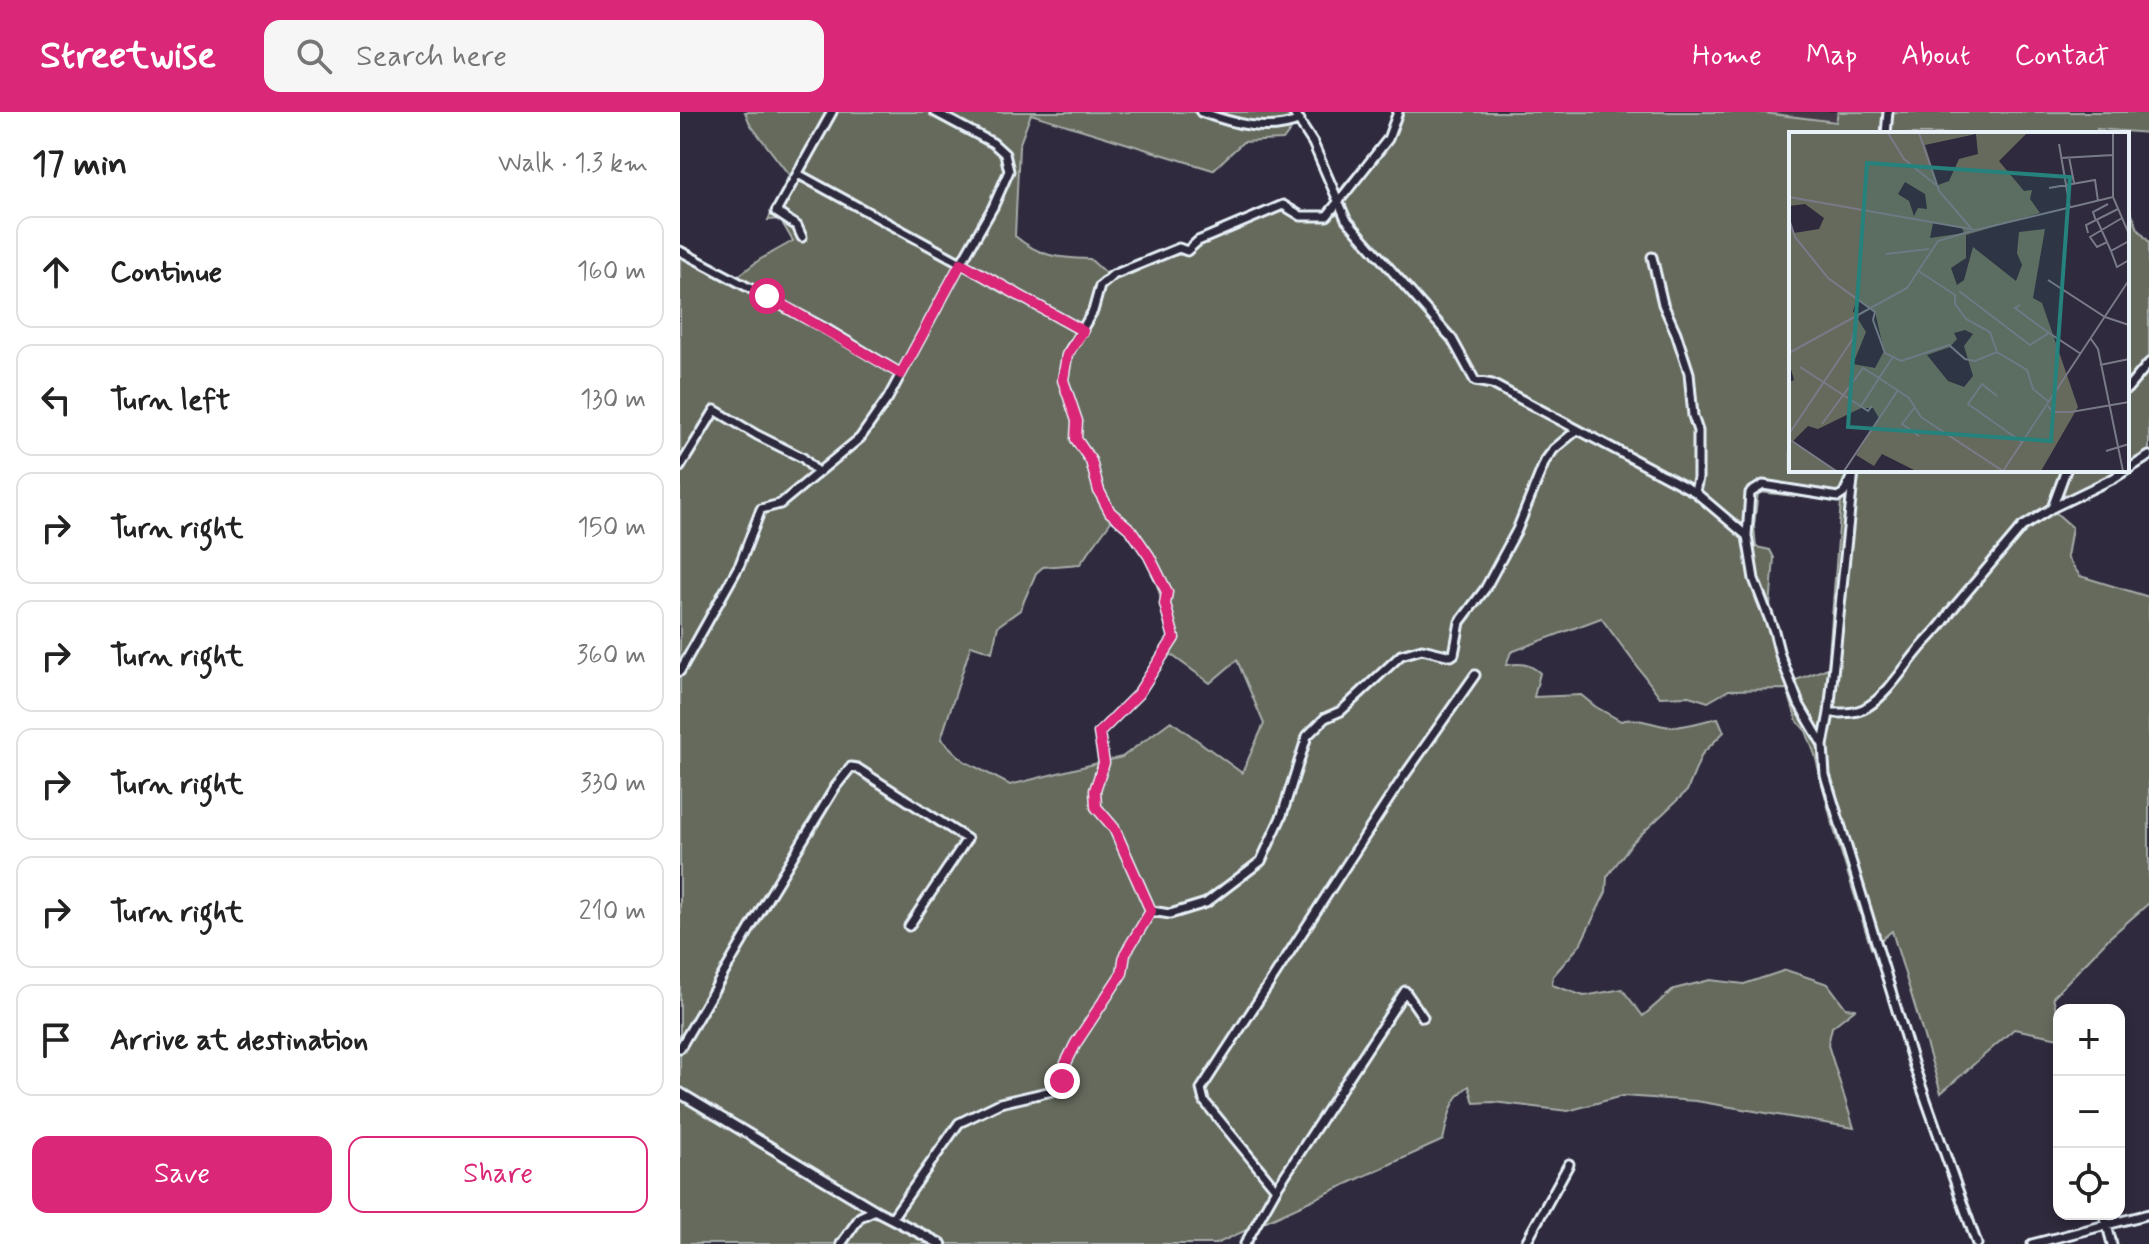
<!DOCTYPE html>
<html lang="en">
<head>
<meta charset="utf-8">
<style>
	body { margin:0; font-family:Mynerve,sans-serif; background:#f6f6f6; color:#222 }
	.controls { position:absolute; right:24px; bottom:24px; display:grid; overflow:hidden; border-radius:16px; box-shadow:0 4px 12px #0003 }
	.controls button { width:72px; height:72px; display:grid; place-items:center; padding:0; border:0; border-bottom:2px solid #e0e0e0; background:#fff; color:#222; font:40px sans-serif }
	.stop { position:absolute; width:24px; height:24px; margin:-18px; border:6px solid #db2777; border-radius:50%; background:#fff }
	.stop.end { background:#db2777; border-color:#fff; box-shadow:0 2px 8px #0008 }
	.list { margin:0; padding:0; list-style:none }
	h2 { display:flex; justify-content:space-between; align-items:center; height:104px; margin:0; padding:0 32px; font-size:34px }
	h2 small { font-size:26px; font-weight:400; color:#767676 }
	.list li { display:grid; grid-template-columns:52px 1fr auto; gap:24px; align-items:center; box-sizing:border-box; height:112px; margin:0 16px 16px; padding:0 16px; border:2px solid #e0e0e0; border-radius:16px }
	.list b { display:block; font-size:30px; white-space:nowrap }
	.list em { font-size:26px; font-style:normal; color:#767676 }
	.actions { display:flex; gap:16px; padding:24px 32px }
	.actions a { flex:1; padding:18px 0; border:2px solid #db2777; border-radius:16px; text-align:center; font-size:28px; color:#db2777 }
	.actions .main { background:#db2777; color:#fff }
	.icon { flex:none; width:44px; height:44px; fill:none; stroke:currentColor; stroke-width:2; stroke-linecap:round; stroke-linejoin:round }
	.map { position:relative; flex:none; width:1469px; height:1132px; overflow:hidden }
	header { display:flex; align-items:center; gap:48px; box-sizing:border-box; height:112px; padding:0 40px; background:#db2777; color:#fff }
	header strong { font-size:38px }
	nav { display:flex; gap:44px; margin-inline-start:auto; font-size:28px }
	.search { width:560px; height:72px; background:#f6f6f6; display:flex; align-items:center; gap:20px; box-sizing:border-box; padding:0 28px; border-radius:16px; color:#767676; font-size:30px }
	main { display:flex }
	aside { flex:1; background:#fff }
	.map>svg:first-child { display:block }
	.built { fill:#423a47 }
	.green { fill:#666a5d; stroke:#a7aeaa; stroke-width:2; fill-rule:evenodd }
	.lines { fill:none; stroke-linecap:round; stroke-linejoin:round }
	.minor-casing { stroke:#e8f1f8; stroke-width:13 }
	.tertiary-casing { stroke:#e8f1f8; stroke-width:14 }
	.minor { stroke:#2f2a3d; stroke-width:7 }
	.tertiary { stroke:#2f2a3d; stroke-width:8 }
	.route { stroke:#db2777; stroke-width:10 }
	.inset-road { fill:none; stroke:#797a88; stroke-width:2 }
	.view { fill:#25827c; fill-opacity:0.15; stroke:#25827c; stroke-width:4 }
	.inset-edge { fill:none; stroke:#e8f1f8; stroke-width:4 }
</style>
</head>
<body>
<header>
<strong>Streetwise</strong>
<div class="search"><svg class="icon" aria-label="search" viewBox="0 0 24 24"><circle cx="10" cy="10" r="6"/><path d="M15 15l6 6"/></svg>Search here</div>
<nav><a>Home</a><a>Map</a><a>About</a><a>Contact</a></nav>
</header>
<main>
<aside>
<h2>17 min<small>Walk · 1.3 km</small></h2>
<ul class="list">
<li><svg class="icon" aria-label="ahead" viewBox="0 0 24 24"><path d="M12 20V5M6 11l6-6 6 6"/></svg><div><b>Continue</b></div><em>160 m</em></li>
<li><svg class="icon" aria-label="left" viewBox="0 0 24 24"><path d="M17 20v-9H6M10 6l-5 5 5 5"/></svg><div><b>Turn left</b></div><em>130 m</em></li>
<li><svg class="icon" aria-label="right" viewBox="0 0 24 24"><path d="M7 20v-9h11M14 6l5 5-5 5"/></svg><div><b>Turn right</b></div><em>150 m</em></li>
<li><svg class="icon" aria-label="right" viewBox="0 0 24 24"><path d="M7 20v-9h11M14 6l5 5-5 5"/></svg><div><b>Turn right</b></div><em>360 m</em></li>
<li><svg class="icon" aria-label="right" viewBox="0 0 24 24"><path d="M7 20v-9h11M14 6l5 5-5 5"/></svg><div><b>Turn right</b></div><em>330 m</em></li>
<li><svg class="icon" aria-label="right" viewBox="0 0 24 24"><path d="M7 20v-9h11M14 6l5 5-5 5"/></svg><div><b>Turn right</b></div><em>210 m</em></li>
<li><svg class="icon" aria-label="arrive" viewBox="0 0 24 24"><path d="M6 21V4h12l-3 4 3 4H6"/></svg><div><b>Arrive at destination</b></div></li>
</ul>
<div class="actions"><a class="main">Save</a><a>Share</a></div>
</aside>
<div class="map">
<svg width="1469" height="1132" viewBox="0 0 1469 1132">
	<rect width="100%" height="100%" fill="#2f2a3d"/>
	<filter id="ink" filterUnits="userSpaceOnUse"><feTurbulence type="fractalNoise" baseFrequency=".0125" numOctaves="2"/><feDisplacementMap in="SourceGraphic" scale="16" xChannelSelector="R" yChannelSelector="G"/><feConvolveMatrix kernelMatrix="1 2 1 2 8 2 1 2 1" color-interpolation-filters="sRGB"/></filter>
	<g filter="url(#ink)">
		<path class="built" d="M1076 0H1158L1157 10Z"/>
		<path class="green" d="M65 0H624L603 28 563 30 533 58 351 2 339 34 335 124C360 145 378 146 410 147L433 168C457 164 470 149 489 145 504 141 506 145 520 134L602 98 649 104C652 96 655 88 659 80 674 55 712 31 713 0H1076L1156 10 1158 0H1469V21L1417 17 1418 22H1111V358H1447V90L1458 117 1469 130V349L1436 370 1374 399 1392 415 1387 445 1400 464 1469 485V791L1429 826 1373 885 1379 909V926L1334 917 1261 981 1212 819 1191 836 1152 711 1135 643 1126 619 1117 609 1107 577 1049 578 1028 590 1009 584 980 585 921 506 831 540 826 553C840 551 849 551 860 561L854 585 901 583 916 595 941 609C961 604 972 614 992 615 1007 615 1023 609 1038 606L1044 620 1022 642 1007 679 952 731 927 765 926 780 900 833 873 864 872 873 904 884 942 877 963 904 994 877 1030 868 1064 872 1106 858 1148 872 1166 896 1175 897 1152 915 1148 933 1174 1016 1016 989 942 984 888 999 813 990 794 991 789 974C770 986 768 1008 763 1028L536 1132H0V135L57 165 79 148 113 129 100 107 88 108 109 63 70 12ZM1078 380 1161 389 1148 556 1116 568 1100 543 1090 496 1094 446 1090 438 1076 435 1074 414ZM432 408C471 434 482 484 490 526L482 536 530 571 557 548 584 612 562 661 491 609 442 645 330 673 284 649 261 627 291 533 312 540 318 514 340 498 356 461 363 455 400 452Z"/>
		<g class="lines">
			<defs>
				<path id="minor" d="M521 0C552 11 588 22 620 8
					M613 0 633 31 666 107 772 227 795 269 812 272 1015 380 1067 424 1074 467 1094 519 1100 543 1119 592 1143 633
					M1206 22 1208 0
					M118 62 281 151 313 95 329 59 325 42 313 31 255 0
					M122 125 117 114 96 100 152 0
					M0 139 148 218 221 262
					M972 145 983 192 996 221 1009 261 1013 304 1018 319V366L1015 380
					M1447 277 1469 251
					M0 355 35 298 77 323 123 346 137 360
					M1174 358 1149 601 1143 633 1145 663 1234 954 1297 1132
					M1372 396 1386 358
					M1067 424 1070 381 1083 373 1158 385 1164 381 1170 368
					M0 559 60 452 81 397 100 392 180 326 208 286 281 151 403 219
					M1149 601C1161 601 1176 602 1187 595 1208 582 1222 558 1238 539 1249 525 1261 516 1270 500L1342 415 1372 396 1434 366 1469 344
					M471 799 434 716 416 695 415 678 424 651 419 621 458 582 494 526 485 492 487 480 469 444 451 418 430 400 419 379 411 349 396 327 397 309 383 268 387 243 413 199 420 174 433 163 499 136 507 139 518 129 603 93 621 104H647L708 27 718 0
					M0 936 89 784 156 674 171 655 177 656 287 727 229 814
					M596 1077 725 879 743 905
					M1424 1102 1432 1132
					M212 1106 279 1011 320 991 372 979 382 969 386 951 396 931 442 861 445 842 471 799 490 802 526 791 581 749 602 703 627 624 645 606 661 599 721 543 742 537 771 544 774 542 780 510 805 477 837 418 865 349 874 337 897 318
					M161 1132 180 1105 195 1098
					M565 1132 596 1077 524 989 521 977 722 667 795 563
					M845 1132 889 1052
					M1352 1132 1469 1102"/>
				<path id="tertiary" d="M0 981 195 1098 261 1132"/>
			</defs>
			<use href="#minor" class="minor-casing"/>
			<use href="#tertiary" class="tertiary-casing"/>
			<use href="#minor" class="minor"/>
			<use href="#tertiary" class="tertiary"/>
		</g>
	</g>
	<g class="lines" filter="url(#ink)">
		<path class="route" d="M87 184 221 262 281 151 403 219 387 243 383 268 397 309 396 327 411 349 419 379 430 400 451 418 469 444 487 480 485 492 494 526 458 582 419 621 424 651 415 678 416 695 434 716 471 799 445 842 442 861 396 931 386 951 382 969"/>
	</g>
	<g transform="translate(1109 20)">
		<rect width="340" height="340" fill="#2f2a3d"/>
		<path d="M0 1H238L210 29 235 59 243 58 241 67 251 81 177 103V126L162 136 168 153 175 148 184 115 227 149 233 133 228 121 230 100 256 97 244 166 253 171 289 275 252 339H127L93 322 85 334 67 323 90 286 84 276H72L29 297 19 294 4 309 49 339H0V250L5 248 0 230V86L5 101 30 97 35 86 16 72 0 74ZM187 2 189 22 170 27 160 49 149 53 136 13ZM116 50 136 62 138 77 129 76 125 84 120 69 109 62ZM144 91 173 96 175 101 141 106ZM68 167 86 180 95 219 86 236 64 232 77 200 64 179ZM176 198 184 202 175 214 184 244 175 255 159 249 138 223 161 215 168 207 165 201Z" fill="#666a5d" fill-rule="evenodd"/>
		<path class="inset-road" d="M99 1 115 27 147 53M130 1 150 59 182 96M324 1V65L340 102M270 12 281 76M280 25 285 51M272 26 324 23M260 56 306 48 309 69M0 65 187 98 324 65M0 87 6 105 39 146 86 180 84 188 96 221 112 229 160 213 176 227 186 229 208 220M308 88 318 110M307 89 304 80 319 72M299 101 297 93 329 77M340 109 322 119 328 135 340 128M322 119 318 110 308 115 301 105 333 86M97 122 140 117M128 138 166 163V172L177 187 201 200 208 220 238 238 244 257 260 270M259 148 316 185 340 193M170 159 241 213 260 201 292 222M231 173 226 176 260 201M302 207 309 217 334 339M0 221 118 156 149 109 186 98M104 225 90 246 120 266 132 285 214 339 340 148M311 233 340 227M11 235 79 279 83 274M208 264 193 252 179 272 233 310M259 274 264 280H282L340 270M126 275 113 292 130 304M33 292 74 236 90 246 72 274M0 302 63 208 69 184M0 307 47 339M317 319 340 312M55 339 109 258"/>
		<path class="view" d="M78 31 281 45 262 309 59 295Z"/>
		<rect width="340" height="340" class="inset-edge"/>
	</g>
</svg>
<div class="controls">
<button>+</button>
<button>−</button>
<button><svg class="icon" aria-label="locate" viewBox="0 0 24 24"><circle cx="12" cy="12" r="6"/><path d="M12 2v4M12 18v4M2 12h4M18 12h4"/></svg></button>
</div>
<div class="stop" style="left:87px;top:184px"></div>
<div class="stop end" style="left:382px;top:969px"></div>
</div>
</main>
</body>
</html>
